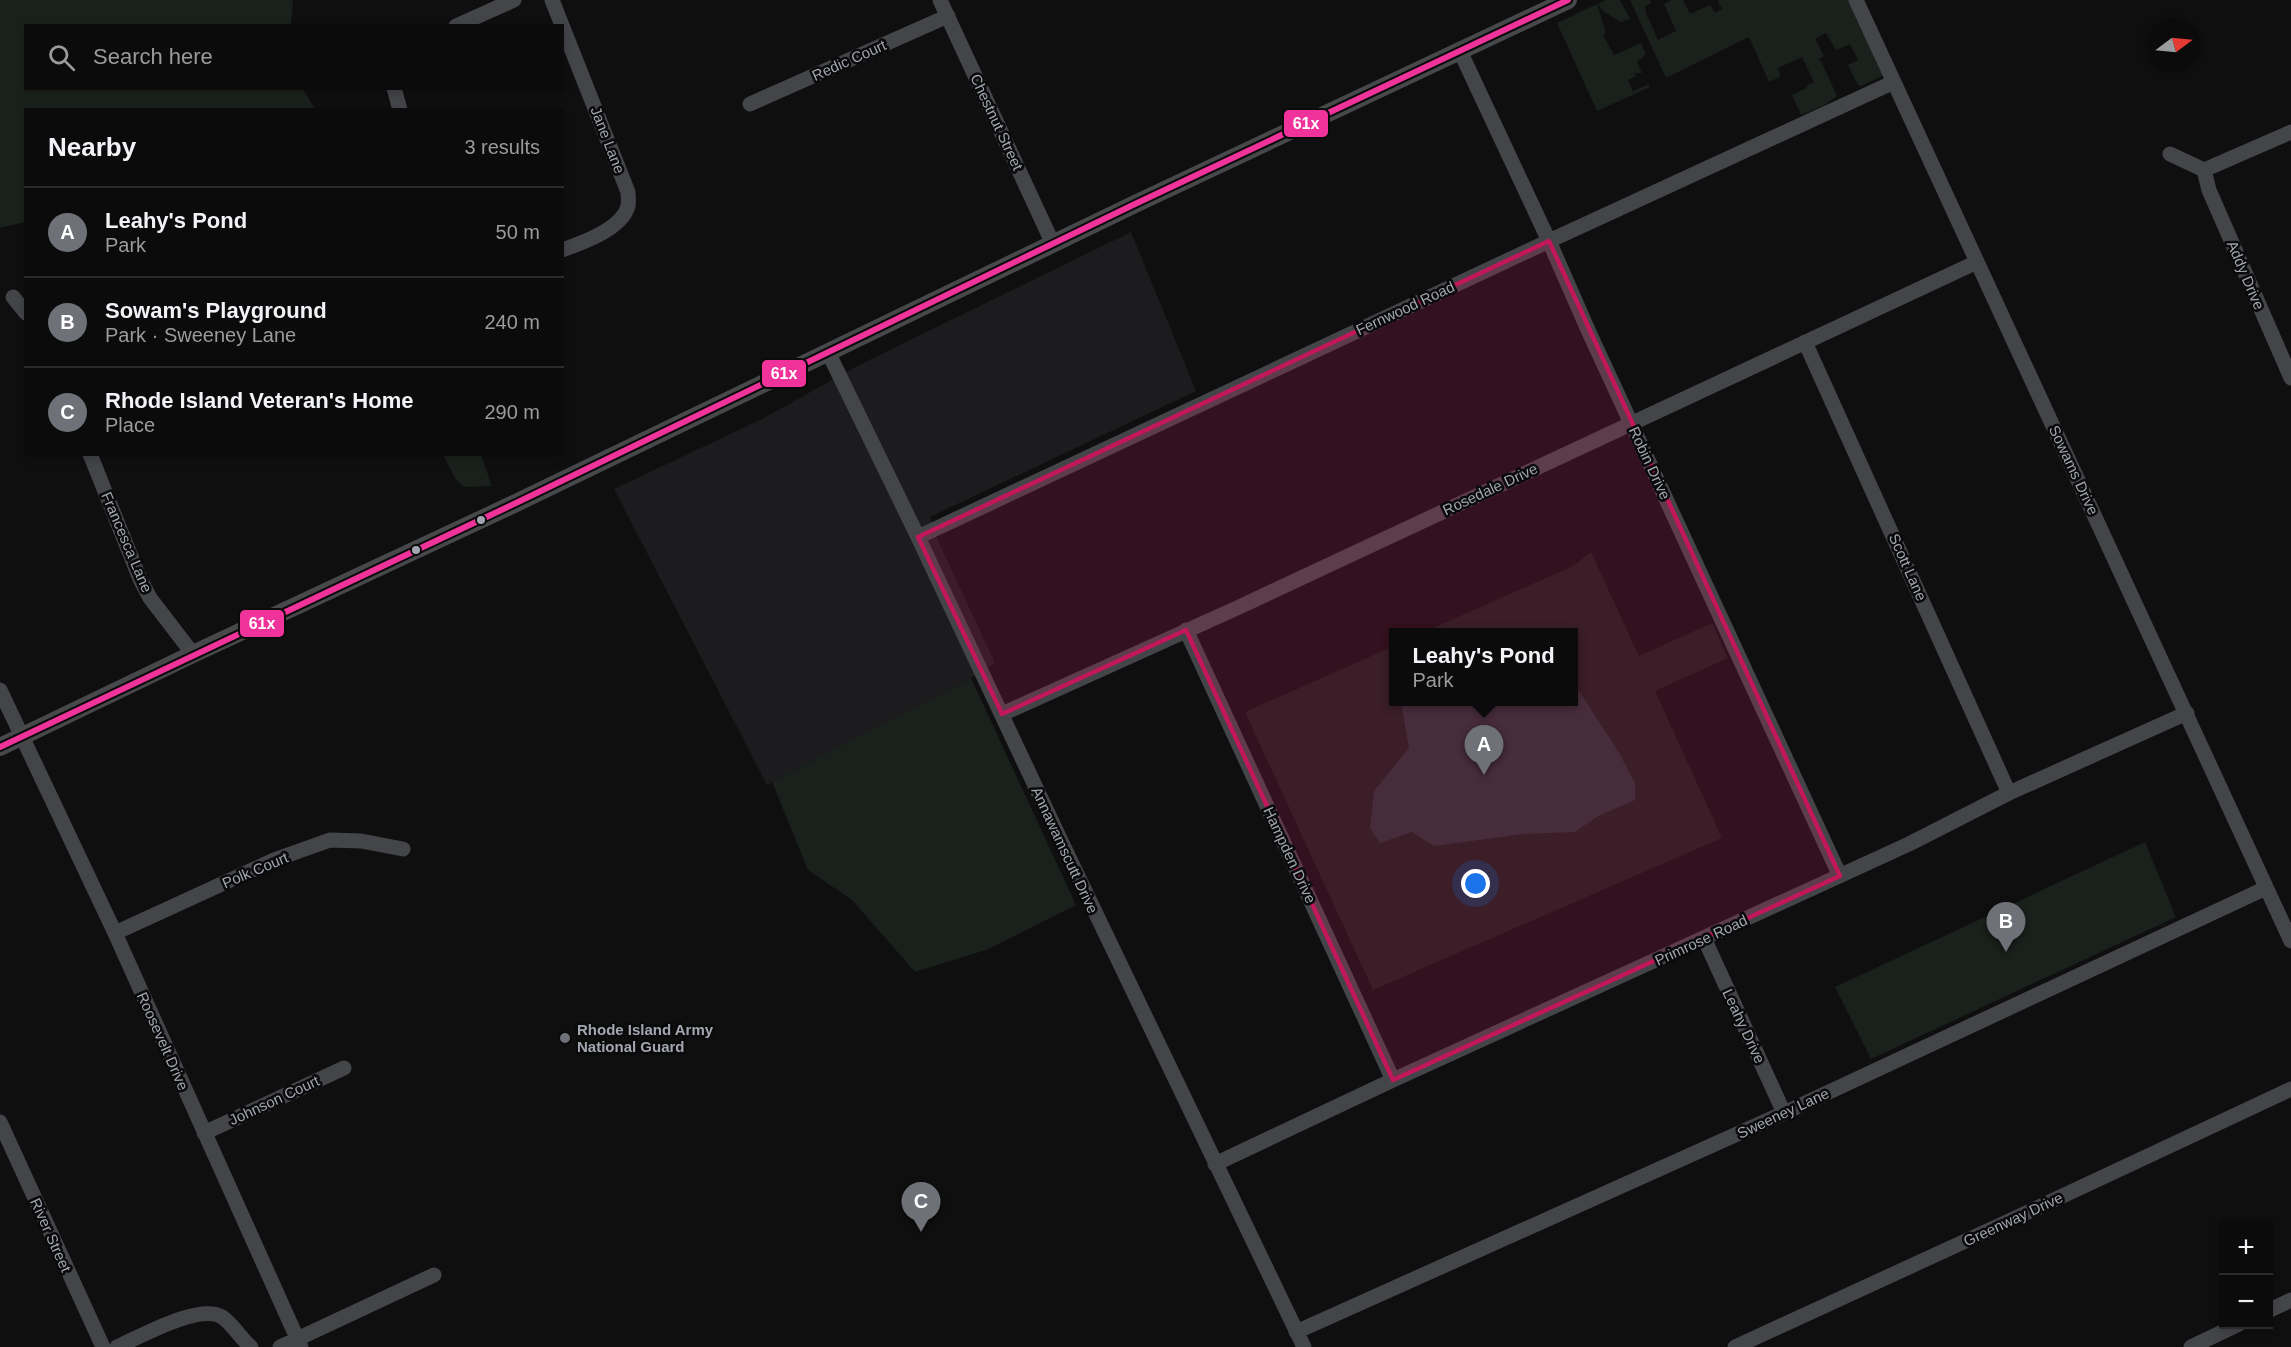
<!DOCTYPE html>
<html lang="en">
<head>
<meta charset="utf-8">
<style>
	body { margin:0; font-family:Arial,sans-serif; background:#19191a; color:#f1f3f6 }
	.controls { position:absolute; right:18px; bottom:18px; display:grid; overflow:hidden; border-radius:0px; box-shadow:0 3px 9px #0003 }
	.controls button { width:54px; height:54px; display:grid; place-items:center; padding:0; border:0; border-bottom:2px solid #2b2b2d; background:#0b0b0c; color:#f1f3f6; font:30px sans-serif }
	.compass { position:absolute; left:2147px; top:18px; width:54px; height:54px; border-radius:50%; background:#0b0b0c; box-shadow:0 3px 9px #0003; rotate:74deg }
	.you { position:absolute; left:1476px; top:884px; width:21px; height:21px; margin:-15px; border:4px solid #fff; border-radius:50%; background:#1a73e8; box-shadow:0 0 0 9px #1a73e833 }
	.badge { display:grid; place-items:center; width:39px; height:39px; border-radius:50%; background:#6f7178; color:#fff; font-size:20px; font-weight:700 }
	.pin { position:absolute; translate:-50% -50px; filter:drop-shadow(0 2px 3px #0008) }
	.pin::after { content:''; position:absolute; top:32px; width:21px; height:18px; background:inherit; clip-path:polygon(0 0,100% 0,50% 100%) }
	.popup { position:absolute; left:1389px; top:628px; width:189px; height:78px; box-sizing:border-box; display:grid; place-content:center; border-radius:0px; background:#0b0b0c; filter:drop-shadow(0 2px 4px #0005); font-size:20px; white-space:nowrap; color:#9a9b9d }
	.popup b { font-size:22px; color:#f1f3f6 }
	.popup::after { content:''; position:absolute; left:50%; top:100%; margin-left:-12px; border:12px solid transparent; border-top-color:#0b0b0c }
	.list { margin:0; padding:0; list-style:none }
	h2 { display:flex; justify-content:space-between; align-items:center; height:78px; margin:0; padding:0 24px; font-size:26px }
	h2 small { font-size:20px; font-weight:400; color:#9a9b9d }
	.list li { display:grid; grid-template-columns:39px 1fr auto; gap:18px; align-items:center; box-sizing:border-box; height:90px; padding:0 24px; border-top:2px solid #2b2b2d }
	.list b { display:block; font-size:22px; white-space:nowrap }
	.list p { margin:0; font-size:20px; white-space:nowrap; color:#9a9b9d }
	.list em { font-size:20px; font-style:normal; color:#9a9b9d }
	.icon { flex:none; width:33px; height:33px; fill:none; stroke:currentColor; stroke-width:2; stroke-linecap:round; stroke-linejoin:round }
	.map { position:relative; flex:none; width:2291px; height:1347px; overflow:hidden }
	.search { position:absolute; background:#0b0b0c; box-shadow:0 3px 9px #0003; left:24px; top:24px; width:540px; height:66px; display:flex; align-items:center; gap:15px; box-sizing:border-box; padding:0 21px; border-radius:0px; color:#9a9b9d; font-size:22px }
	.panel { position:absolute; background:#0b0b0c; box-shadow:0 3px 9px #0003; left:24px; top:108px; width:540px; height:348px; border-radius:0px }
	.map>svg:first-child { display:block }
	.built { fill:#1c1c1e }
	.green { fill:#1a201b }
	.water { fill:#293135 }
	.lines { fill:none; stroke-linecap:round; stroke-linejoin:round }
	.minor { stroke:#444549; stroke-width:15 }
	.major { stroke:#47484a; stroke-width:18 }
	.bus-1-casing { stroke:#0a0a0b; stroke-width:10 }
	.bus-1 { stroke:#ef339a; stroke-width:6 }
	.marked { fill:#c2185b; fill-opacity:0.2; stroke:#c2185b; stroke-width:4.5; stroke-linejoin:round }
	.bus-dot { fill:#a2a6b0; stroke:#0a0a0b; stroke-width:2 }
	.poi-dot { fill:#6f7178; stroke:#0a0a0b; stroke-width:2 }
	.labels { text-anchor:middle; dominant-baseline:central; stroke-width:5; stroke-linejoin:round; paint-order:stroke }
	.street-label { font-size:15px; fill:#a2a6b0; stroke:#0a0a0b }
	.poi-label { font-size:15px; font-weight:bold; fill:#a2a6b0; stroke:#0a0a0b; text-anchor:start }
	.line-badge { stroke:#0a0a0b; stroke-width:2 }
	.badge-label { font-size:16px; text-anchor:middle; font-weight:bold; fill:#fff }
</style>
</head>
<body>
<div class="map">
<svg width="2291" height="1347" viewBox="0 0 2291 1347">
	<rect width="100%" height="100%" fill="#0f0f10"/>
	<path class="built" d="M1131 232 1196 391 930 517 936 536 995 663 971 678 767 785 614 489 762 419 857 366Z"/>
	<path class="green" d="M0 0H293L291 25 26 26V88L303 89 315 109 26 110 25 222 0 228Z
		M1606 0H1620L1630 19 1621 22 1603 11V9H1601L1598 4Z
		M1630 0H1650L1651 3 1645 6 1646 13 1658 40 1676 31 1664 4 1671 0H1683L1690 14 1710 5 1715 13 1722 9 1718 2 1719 0H1850L1882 71V76L1861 86 1858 85 1848 65 1858 60 1850 44 1836 50 1826 33 1815 39 1824 56 1818 60 1821 61 1837 96 1823 106 1801 115 1792 95 1807 88 1806 86 1814 82 1802 57 1778 68 1780 77 1769 82 1749 37 1666 78Z
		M1597 4 1606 33 1603 35 1614 55 1641 43 1646 54 1637 62 1642 73H1634L1636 76 1628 80 1633 91 1649 84 1650 87 1597 111 1557 23Z
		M443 455H481L492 486 464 487 455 478Z
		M1591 552 1639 656 1712 623 1728 658 1655 691 1722 838 1373 990 1245 712 1394 646V702H1574V632H1424L1573 566Z
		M971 678 1076 905 989 949 915 972 852 900 808 870 772 782Z
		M2145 842 2176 917 1871 1059 1835 987Z"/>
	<path class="water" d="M1574 687 1581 694 1618 751 1635 783V800L1598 816 1575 832 1523 834 1434 846 1412 832 1380 843 1370 828 1374 791 1409 748 1401 702H1574Z"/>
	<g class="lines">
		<path class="minor" d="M552 0 628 192C628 196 629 202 628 206 622 229 582 243 562 250
			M940 0 1053 244
			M1856 0 2291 941
			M456 26 514 0
			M1460 51 1549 241 1588 330 1840 876
			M394 88 400 110
			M750 104 948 16
			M2170 154 2204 170 2291 132
			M2204 170 2209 190 2291 378
			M13 297 26 313
			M1805 342 2009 793
			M828 352 918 537 1062 843 1304 1347
			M90 454 140 579 150 598 193 654
			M918 537 1549 241 1894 82
			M1186 630 1393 1080
			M0 690 115 933 301 1347
			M1002 714 1237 608 1977 262
			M115 933 274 860 330 840 361 841 403 849
			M1704 938 1784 1113
			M0 1122 103 1347
			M204 1133 344 1068
			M1215 1164 1393 1080 1909 844 2009 793 2187 713
			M2268 1311 2291 1300
			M1296 1332 1784 1113 2266 888
			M117 1347C140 1337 199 1303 222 1317 233 1324 241 1339 251 1347
			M280 1347 434 1275
			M1735 1347 2009 1221 2291 1089
			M2191 1347 2239 1324"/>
		<path class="major" d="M0 747 193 654 516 503 1135 204 1568 0"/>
		<defs>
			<path id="bus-1" d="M0 747 516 503 1135 204 1568 0"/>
		</defs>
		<use href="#bus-1" class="bus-1-casing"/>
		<use href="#bus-1" class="bus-1"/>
	</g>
	<path class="marked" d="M1549 241 1840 876 1393 1080 1186 630 1002 714 918 537Z"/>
	<g class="bus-dot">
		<circle cx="481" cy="520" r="5"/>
		<circle cx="416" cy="550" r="5"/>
	</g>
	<circle class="poi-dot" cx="565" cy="1038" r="6"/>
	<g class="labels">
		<g class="street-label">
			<text transform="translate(849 60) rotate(-24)">Redic Court</text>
			<text transform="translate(997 122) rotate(65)">Chestnut Street</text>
			<text transform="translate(608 140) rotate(69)">Jane Lane</text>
			<text transform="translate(2246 275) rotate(67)">Addy Drive</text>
			<text transform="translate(1405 308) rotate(-25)">Fernwood Road</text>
			<text transform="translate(1650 463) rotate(65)">Robin Drive</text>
			<text transform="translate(2074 470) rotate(65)">Sowams Drive</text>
			<text transform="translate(1490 489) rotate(-25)">Rosedale Drive</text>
			<text transform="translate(127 542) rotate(67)">Francesca Lane</text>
			<text transform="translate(1908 567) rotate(66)">Scott Lane</text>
			<text transform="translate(1065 850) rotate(65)">Annawamscutt Drive</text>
			<text transform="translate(1290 855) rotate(65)">Hampden Drive</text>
			<text transform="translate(255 870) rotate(-23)">Polk Court</text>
			<text transform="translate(1701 940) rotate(-25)">Primrose Road</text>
			<text transform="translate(1744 1026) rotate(65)">Leahy Drive</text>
			<text transform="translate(163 1041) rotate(66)">Roosevelt Drive</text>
			<text transform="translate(274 1100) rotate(-25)">Johnson Court</text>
			<text transform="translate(1783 1113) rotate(-25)">Sweeney Lane</text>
			<text transform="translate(2013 1219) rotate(-25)">Greenway Drive</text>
			<text transform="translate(51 1235) rotate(66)">River Street</text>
		</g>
		<g class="poi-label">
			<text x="577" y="1029">Rhode Island Army<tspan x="577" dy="17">National Guard</tspan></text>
		</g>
	</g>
	<g class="line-badge">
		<rect x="1283" y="109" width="46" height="29" rx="6" fill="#ef339a"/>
		<rect x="761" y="359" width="46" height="29" rx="6" fill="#ef339a"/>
		<rect x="239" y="609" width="46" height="29" rx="6" fill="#ef339a"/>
	</g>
	<g class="badge-label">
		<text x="1306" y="129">61x</text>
		<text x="784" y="379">61x</text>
		<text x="262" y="629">61x</text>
	</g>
</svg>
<div class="controls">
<button>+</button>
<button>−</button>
</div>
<svg class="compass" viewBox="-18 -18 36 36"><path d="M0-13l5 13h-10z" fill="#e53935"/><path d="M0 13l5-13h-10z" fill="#9a9b9d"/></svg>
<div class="you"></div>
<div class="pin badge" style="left:1484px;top:775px">A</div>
<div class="popup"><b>Leahy's Pond</b>Park</div>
<div class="pin badge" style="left:2006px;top:952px">B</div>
<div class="pin badge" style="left:921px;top:1232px">C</div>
<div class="search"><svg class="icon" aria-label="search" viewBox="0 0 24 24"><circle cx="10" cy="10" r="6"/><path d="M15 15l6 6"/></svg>Search here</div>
<section class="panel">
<h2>Nearby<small>3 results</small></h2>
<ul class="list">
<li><span class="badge">A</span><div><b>Leahy's Pond</b><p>Park</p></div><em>50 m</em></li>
<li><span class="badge">B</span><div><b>Sowam's Playground</b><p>Park · Sweeney Lane</p></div><em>240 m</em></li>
<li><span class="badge">C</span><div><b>Rhode Island Veteran's Home</b><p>Place</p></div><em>290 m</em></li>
</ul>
</section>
</div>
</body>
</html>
